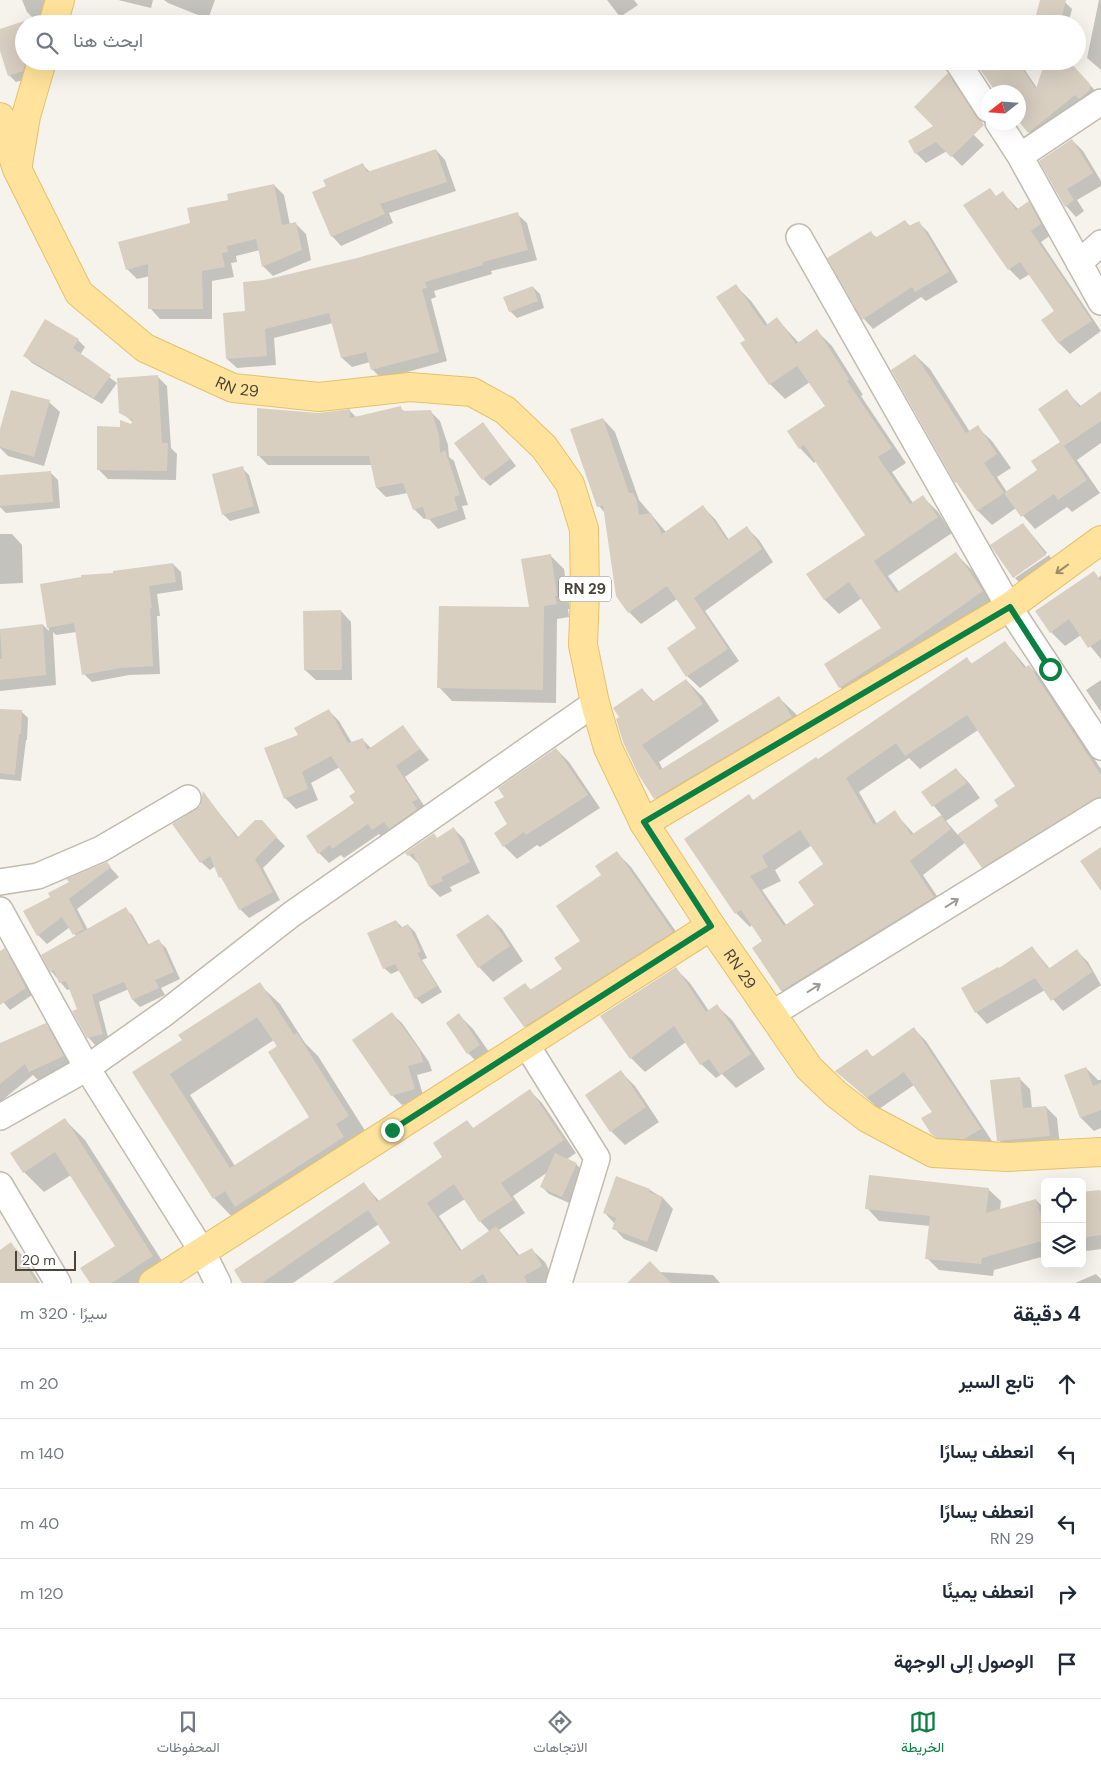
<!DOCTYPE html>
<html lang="ar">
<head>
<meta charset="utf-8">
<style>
	body { margin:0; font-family:"DM Sans",Vazirmatn,sans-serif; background:#f2f2f3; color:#1f2937; direction:rtl }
	.controls { position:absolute; right:15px; bottom:15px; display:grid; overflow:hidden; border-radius:8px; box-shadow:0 5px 20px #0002 }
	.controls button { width:45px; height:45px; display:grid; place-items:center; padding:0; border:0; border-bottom:1px solid #e0e1e3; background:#fff; color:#1f2937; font:25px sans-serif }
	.compass { position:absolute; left:981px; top:85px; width:45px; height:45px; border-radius:50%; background:#fff; box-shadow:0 5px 20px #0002; rotate:253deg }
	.scale { position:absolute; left:15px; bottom:12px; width:61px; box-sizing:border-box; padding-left:5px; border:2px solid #4b4439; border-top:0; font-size:14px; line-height:18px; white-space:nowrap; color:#4b4439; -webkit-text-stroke:4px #fff; paint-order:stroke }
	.stop { position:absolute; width:15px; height:15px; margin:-11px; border:4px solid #0b8043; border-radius:50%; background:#fff }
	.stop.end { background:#0b8043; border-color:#fff; box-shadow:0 1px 5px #0008 }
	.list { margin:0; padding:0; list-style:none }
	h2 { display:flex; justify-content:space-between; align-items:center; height:65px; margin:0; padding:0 20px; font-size:21px }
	h2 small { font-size:16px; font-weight:400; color:#747a83 }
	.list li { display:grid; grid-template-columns:32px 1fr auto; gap:15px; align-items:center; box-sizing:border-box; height:70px; padding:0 20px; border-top:1px solid #e0e1e3 }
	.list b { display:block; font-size:19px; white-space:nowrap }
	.list p { margin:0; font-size:16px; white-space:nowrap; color:#747a83 }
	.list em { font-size:16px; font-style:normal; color:#747a83 }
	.icon { flex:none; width:28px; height:28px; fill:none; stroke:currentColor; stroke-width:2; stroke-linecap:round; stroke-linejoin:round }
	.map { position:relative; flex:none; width:1101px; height:1283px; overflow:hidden; direction:ltr }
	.search { position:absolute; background:#fff; box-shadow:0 5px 20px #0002; left:15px; right:15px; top:15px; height:55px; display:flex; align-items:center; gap:12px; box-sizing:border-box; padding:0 18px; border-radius:28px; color:#747a83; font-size:19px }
	.sheet { height:415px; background:#fff }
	nav { display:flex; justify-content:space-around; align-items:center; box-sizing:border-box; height:70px; border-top:1px solid #e0e1e3; background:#fff; font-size:14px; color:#747a83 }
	nav a { display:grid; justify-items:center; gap:2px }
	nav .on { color:#0b8043 }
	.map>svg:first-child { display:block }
	.shadow { fill:#0003; fill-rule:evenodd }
	.building { fill:#d8cfc1; fill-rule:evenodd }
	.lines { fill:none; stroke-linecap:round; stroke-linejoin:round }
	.minor-casing { stroke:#c2bbae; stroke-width:28 }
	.major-casing { stroke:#e6c16a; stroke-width:30 }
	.minor { stroke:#fff; stroke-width:25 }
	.major { stroke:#ffe39c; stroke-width:28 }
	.oneway { stroke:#9c8c66 }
	.oneway2 { stroke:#9c9892 }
	.route { stroke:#0b8043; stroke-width:6 }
	.labels { text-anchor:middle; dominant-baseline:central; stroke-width:5; stroke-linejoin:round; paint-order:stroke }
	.shield { fill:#fff; stroke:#817c74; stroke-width:1 }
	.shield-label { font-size:15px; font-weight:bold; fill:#4b4439 }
	.street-label { font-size:16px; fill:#4b4439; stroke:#fff }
</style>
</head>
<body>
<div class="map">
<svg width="1101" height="1283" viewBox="0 0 1101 1283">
	<rect width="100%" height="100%" fill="#f6f3ec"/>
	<path class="shadow" d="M22 0H58L52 15 36 22 38 24H24V61H33L30 78 16 82 9 75 0 47V30L34 19 27 12Z
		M118 0H153L151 8Z
		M164 0H215L208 19 168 3Z
		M607 0H634L638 5 620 17Z
		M1041 0 1065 2 1072 9 1068 24H1041L1036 19Z
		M1099 0H1101V70L1087 58Z
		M976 61H1019L1037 88 1068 61 1101 97 1039 141 1029 132 1018 92H996Z
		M948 75 958 85 983 124 971 132 984 145 962 166 947 151 926 163 916 153 935 126Z
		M1072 140 1083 151 1101 181V186L1077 200 1084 211 1076 217 1066 206 1041 161Z
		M436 150 445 160 456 191 389 213 393 223 341 246 332 236 328 187 362 164 370 172Z
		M274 185 284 195 290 225 296 224 306 234 311 260 273 276 263 266 260 250 236 256 237 262 231 263 234 277 212 281V319H160L150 308V276L137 279 127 269 191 223 230 201Z
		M1003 193 1019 210 1029 203 1040 214 1051 235 1041 242 1101 331 1070 354 1059 343 1043 320 1055 312 1030 274 1020 280 1009 269 997 197Z
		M517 214 527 223 537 260 491 271 492 274 434 291 436 297 431 299 447 361 382 379 372 369 370 362 352 367 342 358 333 323 274 338 276 365 237 368 227 359 246 313 264 282 357 259Z
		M905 221 911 227 918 222 928 232 958 282 926 301 921 297 873 329 864 319 871 233 877 238Z
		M736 286 751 301 768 325 777 319 799 343 817 331 832 346 863 395 861 396 906 463 892 472 913 503 923 497 938 512 952 533 888 576 900 593 956 554 971 569 997 606 855 702 840 687 882 628 862 598 839 614 824 599 867 535 816 461 814 463 800 448 826 406 810 382 785 399 770 384 747 340Z
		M533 287 540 294 544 308 517 318 510 311Z
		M78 340 85 347 80 355 117 383 102 404 32 363 25 356Z
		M915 355 930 369 970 432 977 427 992 441 1011 468 997 477 1007 492 1039 470 1062 442 1066 391 1081 406 1101 393V443L1077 460 1100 493 1072 512 1067 507 1035 529 1016 508 992 525 978 511 963 489Z
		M157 376 167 386 171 448 177 454 176 480 108 479 98 469 122 428 136 425 121 412Z
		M49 402 60 412 44 466 8 456 0 448V434Z
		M400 408 405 412 430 411 440 421 448 445 449 457 454 461 468 505 462 506 466 519 438 529 428 518 424 519 414 509 408 493 386 497 377 488 372 465H268L258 455 318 414 350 411 357 418Z
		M603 419 615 432 639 500 666 532 703 507 715 519 729 540 747 528 759 540 773 562 705 611 739 661 700 688 687 676 668 648 697 629 677 599 641 624 629 612 605 513 599 506Z
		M483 423 516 466 490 486 483 479Z
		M242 468 249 475 260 513 230 521 223 514Z
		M51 473 58 480 60 508 6 513 0 507V476Z
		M1023 524 1047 553 1015 575V578L1049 555 1059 570 1028 591 1014 577Z
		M0 534H12L22 545 23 583 0 584Z
		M551 556 564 569 570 609H568L569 617 557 619 556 703 452 701 439 687 530 609Z
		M173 564 181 572 183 590 157 594 160 616H157L160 674 129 675 92 682 84 674 76 632 56 635 53 632 56 685 0 691V630L43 625 49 631 41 585Z
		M1101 575V659L1081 635 1065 646 1051 632Z
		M341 611 351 622 352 680H316L305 670Z
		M1005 642 1027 668 1029 666 1043 680 1101 769V817L996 881 983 867 966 842 923 875 947 911 796 1004 782 991 754 948 764 942 752 925 750 927 736 913 749 796 754 801 818 760 967 659 972 664ZM978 730 1016 786 1000 807 958 835 946 821 980 798 970 784 956 769 923 792 942 816 914 834 894 812 877 824 859 792 909 758 920 769ZM812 845 825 864 816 906 787 926 762 890 781 881 775 870Z
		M686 680 703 697 719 721 659 762 663 770 778 697 796 714 808 735 672 815 655 798 621 718 642 689 654 702Z
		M1101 680V712L1086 690Z
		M0 711H21L28 718 27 740H26L21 781 0 779Z
		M329 711 339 721 352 743 363 740 372 749 403 727 429 760 405 777 427 810 384 839 379 834 344 858 341 855 329 863 319 853 355 803 357 793 340 767 311 783 318 800 296 809 285 798 300 735Z
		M556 749 569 762 600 808 540 847 537 845 517 859 504 846 509 824 505 797Z
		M204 794 239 838 261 822 285 846 263 868 280 900 249 918 240 909 215 866 210 870 201 862V806Z
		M454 829 464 839 480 873 450 887 452 891 440 897 430 887 420 865 409 855Z
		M616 852 631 867 686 946 539 1041 525 1026V984L531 990 563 969 581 941 602 875Z
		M107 864 119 877 77 909 88 930 125 909 132 915 149 945 159 941 166 948 180 979 161 988 165 995 140 1007 133 1000 129 989 99 1002 109 1041 95 1045 88 1037 70 989 67 990 51 971 76 936 70 927 47 944 38 935 52 897Z
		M488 915 502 929 523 961 493 982 479 967Z
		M396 921 403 928 408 925 415 932 427 958 422 960 442 992 422 1004 416 998 400 970 391 974 384 968Z
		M1032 947 1050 969 1077 951 1088 962 1101 985 1063 1011 1045 990 987 1024 976 1012 962 989 999 970Z
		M4 950 11 957 32 995 10 1010 0 998V953Z
		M676 969 690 983 709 1011 717 1006 732 1020 765 1069 736 1088 722 1074 716 1078 701 1064 686 1042 645 1072 631 1058Z
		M259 984 280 1004 305 1043 318 1056 369 1137 234 1219 214 1198 134 1072 184 1041ZM274 1040 311 1117 235 1166 190 1095Z
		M392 1014 402 1023 429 1062 432 1071 417 1075 424 1098 402 1105 392 1095Z
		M459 1015 473 1029 494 1059 482 1067 468 1053 448 1023Z
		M45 1024 56 1035 73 1067 40 1082 33 1075 0 1102V1045Z
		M914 1029 926 1041 992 1141 976 1150 944 1146 932 1133 933 1113 914 1085 879 1109 837 1071 867 1051 873 1057Z
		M1086 1068 1098 1080H1101V1128L1094 1131 1081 1118Z
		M621 1072 635 1086 659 1122 625 1145 611 1131Z
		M1019 1078 1030 1089 1032 1109 1046 1107 1057 1118 1060 1146 1009 1151 999 1140Z
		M530 1091 542 1103 576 1153 566 1160 576 1164 583 1171 569 1203 549 1194 542 1187 548 1172 513 1196 525 1213 499 1230 520 1256 532 1250 545 1262 554 1280 548 1283H334L392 1243 379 1224 293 1283H244L363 1183 380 1202 444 1158 467 1122 474 1129ZM465 1199 480 1221 490 1232 462 1251 439 1216Z
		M64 1119 85 1140 173 1278 164 1283H91L117 1246 71 1175 44 1192 24 1172Z
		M617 1178 650 1190 663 1198 673 1209 657 1252 624 1239 614 1228 615 1224 604 1212Z
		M988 1189 1001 1201 1000 1210 1036 1200 1045 1209V1256L994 1270 993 1276 939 1270 927 1258 930 1226 879 1221 867 1208Z
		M1101 1192V1249L1087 1251 1082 1246V1194Z
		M11 1244 21 1254 40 1283H0V1251Z
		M659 1272 713 1275 720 1283H649Z
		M1096 1274 1101 1279V1283H1075Z"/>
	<path class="building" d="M1040 0H1066L1060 24 1035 19Z
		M24 21V61H26L23 71 8 76 0 51V29Z
		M974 61H1017L1036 89 1045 61H1069L1090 84V90L1079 99 1075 95 1028 133 1018 120V92H996Z
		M948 73 976 117 984 125 951 157 936 142 915 154 908 141 933 126 914 107Z
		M1072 139 1093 173 1067 189 1074 200 1065 207 1039 161Z
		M436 149 447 182 380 204 385 214 331 237 312 192 326 186 323 180 363 163 367 172Z
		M274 184 282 225 296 222 302 250 262 267 256 239 227 246 228 252 222 253 225 267 202 271 203 309H148V264L126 270 118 242 190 223 187 208 228 200 227 194Z
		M990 188 996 196 1003 191 1016 210 1029 201 1041 224 1031 231 1092 321 1058 343 1041 320 1054 311 1020 262 1008 270 963 205Z
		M518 212 528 250 483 262V265L425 282 427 288 422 289 439 352 371 370 366 352 341 358 329 313 265 329 267 356 226 359 223 313 245 311 243 282 264 280 357 258Z
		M905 220 909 226 919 221 949 272 915 292 912 287 862 320 827 258 871 231 875 238Z
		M736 284 765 326 777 317 796 344 817 329 849 379 847 381 892 448 878 457 910 504 923 495 938 517 874 561 896 593 956 552 983 591 912 641 839 688 824 664 881 628 849 582 824 600 806 574 865 535 804 445 799 449 787 431 825 406 797 366 769 385 740 343 745 340 716 297Z
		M533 286 538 301 509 312 503 297Z
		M45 319 79 339 73 348 111 375 94 398 23 356Z
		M915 354 966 433 978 425 997 454 984 463 1004 493 977 511 956 482 955 483 891 370Z
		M158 375 162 443H168L167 471 97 470V426L120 427V420L131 424 133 420 119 413 117 378Z
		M1067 389 1079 407 1101 391V421L1064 446 1087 480 1058 500 1054 494 1021 517 1004 493 1037 470 1031 461 1060 442 1038 409Z
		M11 390 50 400 34 457 0 447V429Z
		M401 406 402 411 431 410 439 435 440 453 445 450 460 495 454 497 458 510 427 520 423 507 413 510 403 483 376 488 369 456H257V408L318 413 350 409V418Z
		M603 418 629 493H633L637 501 639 515 651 513 662 534 703 505 727 540 747 526 762 549 694 598 728 649 686 677 667 648 696 628 667 586 628 613 616 596 603 506 597 507 570 429Z
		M483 422 510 459 482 480 454 443Z
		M243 466 254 506 222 515 212 474Z
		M51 471 53 502 0 506V475Z
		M1023 523 1046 555 1013 578 990 545Z
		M551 554 557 596H555L557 604 544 606 543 690 437 688 439 606 529 607 521 559Z
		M173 563 176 582 149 586 152 608H150L153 666 121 668 82 675 74 623 47 628 40 584 81 577V575L113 573V571Z
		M1094 571 1101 581V639L1088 648 1069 619 1050 633 1035 611Z
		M341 610 342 670H304L303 611Z
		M43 624 46 675 0 680V659H2L0 629Z
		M1005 641 1024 668 1029 665 1101 775V796L982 868 958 834 998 806 994 800 1015 786 967 715 905 756 896 743 846 778 874 825 895 810 911 835 941 815 951 829 910 861 934 897 781 991 752 948 762 941 741 910 735 914 684 839 749 794 753 800 816 757 818 759 967 657 971 664ZM800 830 823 864 798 882 814 905 784 926 750 876 768 867 762 856Z
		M686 679 703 704 642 745 660 770 779 696 792 717 654 799 638 774 623 742 616 719 619 717 613 708 642 688 652 702Z
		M0 709 22 710 21 734H19L15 775 0 773Z
		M329 709 348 743 363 738 367 750 403 725 420 749 396 766 418 799 412 802 417 809 389 829 384 822 372 830 368 824 332 849 330 845 318 854 306 836 354 803 349 796 355 792 331 756 302 772 308 789 284 799 264 748 298 735 294 728Z
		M556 748 588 795 526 835 524 832 503 847 494 833 507 824 494 802 504 797 498 788Z
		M956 768 967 783 932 807 921 792Z
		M203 791 237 838 255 820H262L277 837 255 859 273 892 239 910 221 877 219 878 210 856 200 863 172 824 200 806Z
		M454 827 470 862 441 877 443 881 429 887 413 853 408 856 405 853 434 833 437 838Z
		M1101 847V891L1080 861Z
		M617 851 673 932 524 1027 503 998 525 983 530 990 562 969 554 958 580 941 556 906 601 875 595 866Z
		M107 862 111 867 69 899 84 929 73 935 62 917 37 936 23 911 50 897 48 893 69 882 66 879Z
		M126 907 147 945 159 939 174 972 155 980 159 988 132 1000 124 982 92 995 103 1034 87 1038 72 1011 77 1009 66 981 59 983 54 970 50 972 41 955Z
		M488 914 510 946 478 968 456 935Z
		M396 920 400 928 408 924 421 952 417 953 437 986 415 999 395 964 383 969 367 933Z
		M1032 946 1048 969 1077 949 1092 972 1051 1001 1035 978 975 1013 961 988 998 967 999 968Z
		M5 948 26 988 0 1005V951Z
		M676 967 706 1012 717 1004 751 1054 720 1075 709 1059 700 1065 674 1026 630 1059 600 1016Z
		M260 982 294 1035 297 1033 349 1116 336 1124 344 1137 235 1207 225 1191 213 1199 132 1072 182 1040 178 1035ZM257 1017 277 1046 268 1052 309 1117 230 1168 170 1074Z
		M392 1012 420 1051 423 1062 408 1066 415 1089 391 1096 352 1040Z
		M459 1013 480 1045 467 1054 446 1023Z
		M46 1023 64 1056 29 1072 25 1064 0 1084V1043Z
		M914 1027 981 1129 964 1139 937 1138 931 1134 921 1118 932 1112 904 1072 867 1098 835 1071 867 1049 872 1057Z
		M1086 1067 1093 1086 1101 1083V1110L1080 1118 1064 1075Z
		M621 1070 646 1107 610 1132 585 1095Z
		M1020 1077 1023 1108 1046 1106 1050 1136 997 1141 990 1080Z
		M530 1089 564 1140 501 1183 513 1200 479 1222 454 1184 427 1203 460 1251 496 1226 517 1256 532 1248 542 1266 524 1276 527 1283H488L483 1274 469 1283H332L390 1243 368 1210 262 1283H242L234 1270 364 1182 377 1202 442 1157 433 1143 467 1120 473 1128Z
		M65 1118 153 1256 112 1283H90L80 1268 115 1246 55 1152 23 1173 10 1153Z
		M555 1153 577 1163 562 1197 540 1187Z
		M869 1175 989 1188 986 1213 1036 1199 1045 1230V1240L982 1258 981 1264 925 1259 930 1216 865 1209Z
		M616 1176 650 1189 649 1192 663 1197 647 1242 612 1229 616 1218 603 1213Z
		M1099 1190 1101 1191V1235L1082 1238V1192Z
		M11 1242 37 1283H0V1250Z
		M650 1261 671 1283H627Z"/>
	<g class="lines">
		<defs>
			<path id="minor" d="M957 61 988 109
				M998 122 1020 156 1101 302
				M1020 156 1101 102
				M799 237 1009 607 1101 747
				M1079 263 1101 243
				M0 882 38 876 101 849 188 798
				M0 910 87 1068 202 1251 218 1283
				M772 1014 1101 811
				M526 1044 597 1158 559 1283
				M0 1117 87 1068 165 1013 292 914 595 703
				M0 1185 58 1283"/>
			<g id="major">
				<path d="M53 24 60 0"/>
				<path id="s1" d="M0 117 17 169 79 293 145 348 233 388 319 397 410 387 472 392 505 410 544 447 570 484 584 529 585 593 583 645 595 703 608 748 644 823 711 926 809 1068 836 1094 867 1118 933 1153 1007 1157 1101 1152"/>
				<path d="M18 164 26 116 42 61"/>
				<path d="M644 823 1009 607 1101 540"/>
				<path d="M153 1283 711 926"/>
			</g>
		</defs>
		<use href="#minor" class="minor-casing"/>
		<use href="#major" class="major-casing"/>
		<use href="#minor" class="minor"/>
		<use href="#major" class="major"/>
	</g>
	<defs><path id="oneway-shaft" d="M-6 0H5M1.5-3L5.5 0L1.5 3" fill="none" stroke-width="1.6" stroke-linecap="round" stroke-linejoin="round" transform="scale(1.25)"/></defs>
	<use class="oneway" href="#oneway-shaft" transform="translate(1062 569) rotate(144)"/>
	<g class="oneway2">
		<use href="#oneway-shaft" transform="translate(952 903) rotate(-32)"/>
		<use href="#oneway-shaft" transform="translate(814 988) rotate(-32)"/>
	</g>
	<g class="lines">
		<path class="route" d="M392 1130 711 926 644 822 1010 607 1050 669"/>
	</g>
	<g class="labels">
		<rect class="shield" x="559" y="576.5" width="52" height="25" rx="4"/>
		<g class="shield-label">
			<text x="585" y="589">RN 29</text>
		</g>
		<g class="street-label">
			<text stroke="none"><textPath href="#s1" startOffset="380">RN 29</textPath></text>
			<text stroke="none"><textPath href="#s1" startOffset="1280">RN 29</textPath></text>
		</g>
	</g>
</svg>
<div class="controls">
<button><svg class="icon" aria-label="locate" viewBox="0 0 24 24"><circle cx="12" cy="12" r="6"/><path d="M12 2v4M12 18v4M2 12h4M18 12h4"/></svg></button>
<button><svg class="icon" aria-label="layers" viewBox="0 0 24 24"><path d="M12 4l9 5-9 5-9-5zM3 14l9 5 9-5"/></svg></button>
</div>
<svg class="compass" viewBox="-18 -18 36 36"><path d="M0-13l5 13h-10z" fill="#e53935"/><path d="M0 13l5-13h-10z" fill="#747a83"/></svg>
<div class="scale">20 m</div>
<div class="stop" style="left:1050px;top:669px"></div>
<div class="stop end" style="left:392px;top:1130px"></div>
<div class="search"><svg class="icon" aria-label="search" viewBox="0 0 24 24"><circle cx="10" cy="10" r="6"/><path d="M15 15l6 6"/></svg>ابحث هنا</div>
</div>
<section class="sheet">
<h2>4 دقيقة<small>سيرًا · 320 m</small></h2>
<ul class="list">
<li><svg class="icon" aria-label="ahead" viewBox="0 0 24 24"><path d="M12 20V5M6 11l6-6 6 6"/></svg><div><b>تابع السير</b></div><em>20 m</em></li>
<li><svg class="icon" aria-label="left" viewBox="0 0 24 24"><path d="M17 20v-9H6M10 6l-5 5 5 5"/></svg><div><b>انعطف يسارًا</b></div><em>140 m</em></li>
<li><svg class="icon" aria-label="left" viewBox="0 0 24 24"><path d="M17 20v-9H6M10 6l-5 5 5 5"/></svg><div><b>انعطف يسارًا</b><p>RN 29</p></div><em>40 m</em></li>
<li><svg class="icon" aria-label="right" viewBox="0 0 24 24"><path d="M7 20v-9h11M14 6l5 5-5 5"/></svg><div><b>انعطف يمينًا</b></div><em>120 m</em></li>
<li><svg class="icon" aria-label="arrive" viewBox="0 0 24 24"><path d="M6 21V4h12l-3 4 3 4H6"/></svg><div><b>الوصول إلى الوجهة</b></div></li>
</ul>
</section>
<nav>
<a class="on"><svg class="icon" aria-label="map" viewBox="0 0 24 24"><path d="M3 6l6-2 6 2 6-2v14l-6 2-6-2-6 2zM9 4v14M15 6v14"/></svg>الخريطة</a>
<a><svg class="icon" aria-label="directions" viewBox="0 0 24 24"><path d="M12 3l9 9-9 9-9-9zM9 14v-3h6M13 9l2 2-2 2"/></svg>الاتجاهات</a>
<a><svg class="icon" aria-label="saved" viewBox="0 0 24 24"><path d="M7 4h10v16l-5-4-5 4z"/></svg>المحفوظات</a>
</nav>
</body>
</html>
